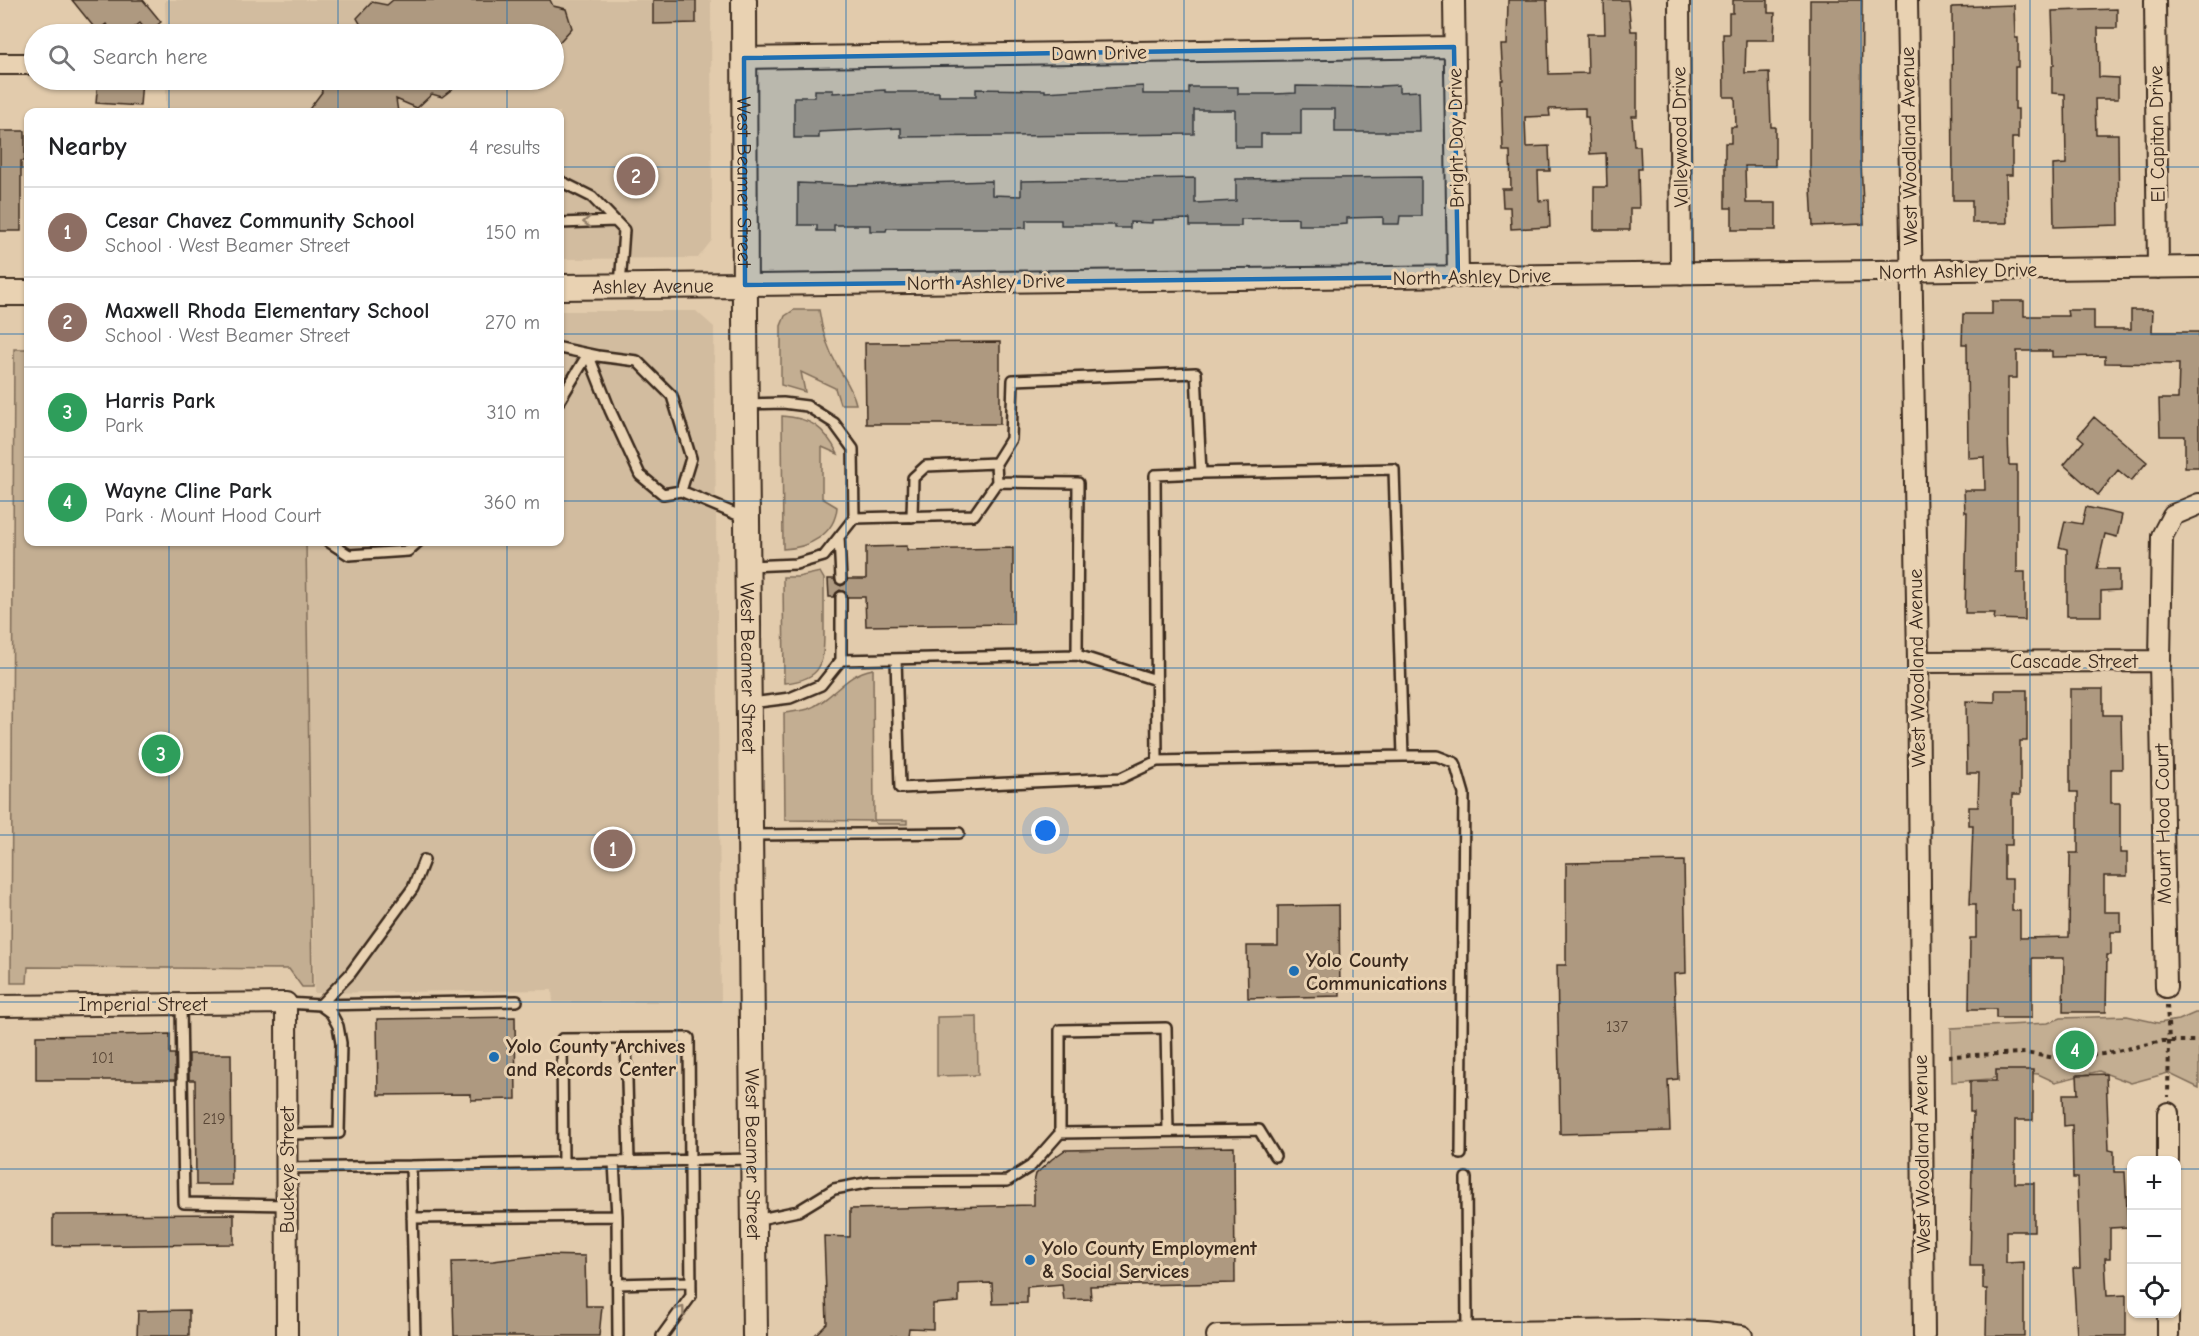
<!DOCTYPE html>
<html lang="en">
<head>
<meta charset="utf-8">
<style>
	body { margin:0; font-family:"Comic Neue",sans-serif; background:#f2f2f2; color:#202124 }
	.controls { position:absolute; right:18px; bottom:18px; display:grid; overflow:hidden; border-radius:12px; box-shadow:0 2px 4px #0004 }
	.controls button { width:54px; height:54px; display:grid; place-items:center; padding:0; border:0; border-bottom:2px solid #e0e0e0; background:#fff; color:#202124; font:30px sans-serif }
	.you { position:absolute; left:1046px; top:831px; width:21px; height:21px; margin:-15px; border:4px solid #fff; border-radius:50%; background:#1a73e8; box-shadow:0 0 0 9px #1a73e833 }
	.badge { display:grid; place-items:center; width:39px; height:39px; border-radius:50%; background:#1f6fb2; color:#fff; font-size:20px; font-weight:700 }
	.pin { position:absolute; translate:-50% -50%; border:3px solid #fff; box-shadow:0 2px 6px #0006 }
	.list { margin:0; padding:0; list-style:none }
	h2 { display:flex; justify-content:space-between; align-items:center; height:78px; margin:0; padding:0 24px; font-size:26px }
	h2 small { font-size:20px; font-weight:400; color:#757577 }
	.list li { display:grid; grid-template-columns:39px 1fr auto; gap:18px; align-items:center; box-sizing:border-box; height:90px; padding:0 24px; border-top:2px solid #e0e0e0 }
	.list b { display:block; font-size:22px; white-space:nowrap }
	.list p { margin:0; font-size:20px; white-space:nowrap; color:#757577 }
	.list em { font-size:20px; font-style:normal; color:#757577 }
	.icon { flex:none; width:33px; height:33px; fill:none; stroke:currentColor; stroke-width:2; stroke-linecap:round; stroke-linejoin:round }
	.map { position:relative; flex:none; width:2199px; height:1336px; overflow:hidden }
	.search { position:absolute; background:#fff; box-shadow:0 2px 4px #0004; left:24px; top:24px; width:540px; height:66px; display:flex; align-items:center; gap:15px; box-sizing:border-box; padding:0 21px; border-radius:33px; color:#757577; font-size:22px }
	.panel { position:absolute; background:#fff; box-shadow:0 2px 4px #0004; left:24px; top:108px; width:540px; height:438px; border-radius:12px }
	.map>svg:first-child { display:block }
	.built { fill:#d2bc9f }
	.green { fill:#c3ae92; stroke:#7f6c58; stroke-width:1.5 }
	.building { fill:#ae9980; stroke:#3b2a1e; stroke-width:1.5 }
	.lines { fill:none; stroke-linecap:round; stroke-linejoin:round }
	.service-casing { stroke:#3b2a1e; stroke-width:14 }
	.minor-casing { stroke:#3b2a1e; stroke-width:24 }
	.tertiary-casing { stroke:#3b2a1e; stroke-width:28 }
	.path { stroke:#3b2a1e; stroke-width:4; stroke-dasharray:4.5 4.5; stroke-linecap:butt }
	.service { stroke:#e9d2b2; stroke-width:9 }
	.minor { stroke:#e9d2b2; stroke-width:20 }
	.tertiary { stroke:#e9d2b2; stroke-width:24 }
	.oneway { stroke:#927e68 }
	.marked { fill:#1f6fb2; fill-opacity:0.2; stroke:#1f6fb2; stroke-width:4.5; stroke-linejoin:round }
	.grid { fill:none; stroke:#1f6fb2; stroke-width:1.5; stroke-opacity:0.55 }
	.poi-dot { fill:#1f6fb2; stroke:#e9d2b2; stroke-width:2 }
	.labels { text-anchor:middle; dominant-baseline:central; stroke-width:6; stroke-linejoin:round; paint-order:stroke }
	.number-label { font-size:16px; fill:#584636 }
	.street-label { font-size:20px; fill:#3b2a1e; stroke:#e9d2b2 }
	.poi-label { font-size:20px; font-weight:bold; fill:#3b2a1e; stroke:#e9d2b2; text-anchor:start }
</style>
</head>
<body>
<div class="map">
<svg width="2199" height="1336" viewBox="0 0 2199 1336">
	<rect width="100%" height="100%" fill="#e2cbac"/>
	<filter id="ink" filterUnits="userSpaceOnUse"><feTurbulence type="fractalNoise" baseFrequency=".0167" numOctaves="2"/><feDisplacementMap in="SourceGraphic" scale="12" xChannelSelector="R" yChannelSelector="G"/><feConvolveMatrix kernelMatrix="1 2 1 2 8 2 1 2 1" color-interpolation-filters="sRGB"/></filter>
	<g filter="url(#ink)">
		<path class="built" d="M165 0H711L712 240 698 258 560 259V112H166V80H554V34H166Z
			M560 311H696L714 327 721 1002H553L552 990 314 993 306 542H560Z"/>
		<path class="green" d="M794 310H819C822 332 828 350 839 369 846 381 853 390 856 404H840L835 388 801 372 805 392 781 385V326L785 316Z
			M14 349H28V542H306L312 987H302L289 969 28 967 27 983H11Z
			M782 416C811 418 824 427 838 454L822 447V498L837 507C835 535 808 548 783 549Z
			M820 572 824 579C824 595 824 611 824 627 824 662 824 680 784 683L783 577H798Z
			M873 669 874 820H907V824H876L874 821 785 820 784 713C792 712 801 711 808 709 834 699 844 674 873 669Z
			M2195 1013H2199V1088L2168 1073 2131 1083 2099 1071 2055 1082 2038 1074 2016 1072 1990 1079 1952 1082 1951 1028 2048 1023 2061 1018 2127 1016 2158 1023 2179 1020Z
			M977 1016 978 1075 937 1076V1017Z"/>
		<path class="building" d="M72 0H143L161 22 148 33 140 23 126 34H114L106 24 97 31Z
			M393 0H550L553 6 566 9 572 28 554 48V34H366L357 18 372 2 387 5Z
			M653 0H696V23L653 24Z
			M1508 0H1547L1549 74 1588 73 1587 34H1605L1604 0H1628L1631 31H1637V116H1632L1634 146H1640L1641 169H1638L1639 208H1630V230H1594V187H1607L1606 153 1590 154 1588 117H1585V108L1549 109 1550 116 1525 117 1526 147 1549 146 1550 171H1538L1539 201 1549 200 1550 227 1511 229 1510 207H1503L1502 189H1511L1510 151H1503L1501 80H1503L1501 45H1507Z
			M1733 0H1768V13H1775L1774 40H1746L1745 73 1769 72 1771 127H1775V166H1745L1746 203H1776V230H1732V208H1725V143H1731V127H1736L1735 97H1724L1723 34H1729V13H1733Z
			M1810 0H1862L1861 162 1864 224 1813 226 1810 169Z
			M2014 5 2015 38H2018V67H2015V109H2018V138H2012V175H2006L2007 223H1972V200H1953L1952 7Z
			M2117 9V28H2098L2099 77 2118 78V99H2095L2096 134H2118L2119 225 2054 227 2053 165 2066 164 2065 94 2052 93V65H2054L2052 11Z
			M98 80H142L140 106 96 103Z
			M320 80H464L442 97 432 94 417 108 396 99 398 112H307L322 92Z
			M1399 85V92L1419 91 1420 132H1335V109H1301V134H1261V147H1235V110H1194V134L901 137V128L819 132V138H794V97H815V90H833V93L885 90V92H939V96H976V89L1045 90V92L1143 86V94H1189V87H1238V94H1275L1296 93V86L1380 87V86Z
			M0 131H25V161H21V231H0Z
			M1421 177V216H1400L1399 224H1383V217L1347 218V224L1333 225H1298V218L1241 219V226H1190V219L1152 220V223L1130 222V228H1115V225H1061V220H1026V228H887L886 231H870V225H834V231H817V225H798V183L849 185 992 181V195L1021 196V181L1195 178V203L1236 201V179Z
			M1992 301H2024V316H2068L2067 310H2094V329H2131V310H2153L2152 332H2199V467H2185V436H2160L2159 399H2178L2179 364 2105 363V356L2052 357V351H2017V378H2008V432L2009 465H2017V572H2025V620L1994 619 1995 613H1965L1967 512H1965L1964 490H1985L1984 457 1968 458 1967 344H1962L1963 314H1992Z
			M1000 342V424H866L865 343Z
			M2094 417 2147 462 2131 481 2118 470 2098 495 2064 465 2084 441 2078 436Z
			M2086 507 2122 515 2117 537 2105 534 2097 569H2119V590L2101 591V616H2067V549L2059 547 2065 521 2082 524Z
			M907 546V550L1013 548V624L866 626 865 597H848L845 592 840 590 836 593 834 597H829L828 579H834L836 583 841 586 845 584 848 579H866V547Z
			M2070 689H2103V715H2121L2122 769H2111V803H2120V853H2127V876H2104V912H2121V932H2111V955H2107L2106 1012H2063L2064 958H2032V1018H1996V1009H1969L1970 938H1976V904H1970L1973 825H1969V807H1978L1979 773H1967L1966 701 1995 702V690H2027V741H2020V795H2012V845H2004V879H2012V911H2020V938L2069 937 2070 853H2078V792H2070Z
			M1684 861 1686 973 1674 974 1678 1079 1668 1080 1670 1131 1560 1134 1557 965H1566V863Z
			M1339 905 1340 996 1248 998 1247 946H1278V906Z
			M515 1017 516 1099 471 1100V1094L378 1095 377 1019Z
			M170 1034V1054H175V1080H36V1036Z
			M189 1054H231L232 1185H196L195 1080H189Z
			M1996 1070H2033V1120H2015V1183H2034V1231H2006V1263L2024 1262V1336H1986L1987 1289H1983V1266H1970L1973 1112H1970V1081H1996Z
			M2106 1074 2109 1150 2114 1151V1172H2125L2128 1227 2110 1228V1258H2105L2107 1296 2126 1295V1336H2077L2073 1268H2080L2077 1178H2073L2072 1125 2064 1126 2063 1094H2078L2077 1075Z
			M1234 1147 1235 1283 1090 1286 1091 1299 1064 1300 1062 1284 1027 1287V1303L993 1304 992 1283 959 1284V1302L933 1304V1329L909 1328 908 1336H814L827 1323 824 1236 850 1237V1209L1034 1205V1182L1036 1174 1052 1159 1065 1150Z
			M234 1214V1244L53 1246V1215Z
			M542 1255 585 1256 586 1306H602L599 1336H454L452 1262 493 1261Z
			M189 1310V1336H137L138 1311Z"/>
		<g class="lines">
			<defs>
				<path id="service" d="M560 181 592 197 624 230 620 286
					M560 223 615 221
					M560 348 598 356 637 361 672 396 691 458 681 491
					M560 400 588 354 610 410 640 475 663 494 681 491 745 518
					M747 404 783 403 807 406 834 423 853 449 854 518
					M996 463 1011 439 1013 380 1196 373 1201 473 1394 469 1403 756 1157 761 1155 475 1201 473
					M912 517 913 478 926 466 996 463 997 482
					M839 537 841 579
					M329 542 349 555 408 551 418 542
					M750 566 796 564 824 556 854 518 974 515 997 482 1078 483 1077 655
					M841 597V660
					M896 659 900 788 1121 778 1157 761
					M751 703 790 698 821 685 841 660 1077 655 1156 680
					M1403 756H1437L1455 763 1464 794 1461 1154
					M752 835 959 833
					M286 1003 320 1005 331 1013 338 1026 341 1043 339 1133 287 1134
					M181 1004 184 1203 287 1205
					M320 1005 517 1001
					M320 1005 350 974 413 888 424 860
					M626 1039 629 1162
					M1060 1133V1030L1166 1028 1168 1131
					M563 1163 562 1039 689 1038 691 1296 662 1336
					M287 1168 411 1166
					M1466 1178 1467 1332
					M617 1216 618 1336
					M412 1218 617 1216 614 1162
					M755 1220 798 1211 834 1189 871 1182 1007 1181 1031 1166 1060 1133 1259 1130 1275 1156
					M617 1284 691 1282
					M415 1336 411 1166 753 1159"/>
				<path id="minor" d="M1454 0 1458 277
					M1679 0 1681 274
					M1907 0 1918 662 1924 1336
					M2155 0 2158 268
					M744 58 1454 47
					M0 64H34
					M745 285 2199 267
					M1918 662 2160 661
					M2166 987 2160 661 2162 536 2173 515 2199 504
					M0 1006 286 1003 287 1336
					M2168 1160V1113
					M1217 1336 1639 1330 1706 1332 1742 1336
					M2168 1336V1314"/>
				<g id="tertiary">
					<path id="s1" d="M744 0 745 317 755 1336"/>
					<path id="s2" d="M560 287 745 285"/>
					<path d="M0 293H28"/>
				</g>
			</defs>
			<use href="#service" class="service-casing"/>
			<use href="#minor" class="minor-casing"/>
			<use href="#tertiary" class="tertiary-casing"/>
			<path class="path" d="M2167 1005 2169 1041 2168 1097
				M1948 1056 2025 1053 2062 1059 2103 1054 2163 1041H2199"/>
			<use href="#service" class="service"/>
			<use href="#minor" class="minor"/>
			<use href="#tertiary" class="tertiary"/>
		</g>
		<defs><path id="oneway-chevron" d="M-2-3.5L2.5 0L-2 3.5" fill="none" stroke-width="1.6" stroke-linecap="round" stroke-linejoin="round" transform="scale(1.5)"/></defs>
		<g class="oneway">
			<use href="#oneway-chevron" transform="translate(587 222) rotate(178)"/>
			<use href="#oneway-chevron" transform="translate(681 1310) rotate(-54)"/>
		</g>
	</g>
	<path class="marked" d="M1454 47 1458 277 745 285 744 58Z"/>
	<path class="grid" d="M169 0V34M338 0V34M507 0V34M677 0V1336M846 0V1336M1015 0V1336M1184 0V1336M1353 0V1336M1522 0V1336M1692 0V1336M1861 0V1336M2030 0V1336M169 80V112M338 80V112M507 80V112M0 167H28M560 167H2199M0 334H28M560 334H2199M0 501H28M560 501H2199M169 542V1336M338 542V1336M507 542V1336M0 668H2199M0 835H2199M0 1002H2199M0 1169H2132M2176 1169H2199"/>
	<g class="poi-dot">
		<circle cx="1294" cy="971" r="6"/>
		<circle cx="494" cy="1057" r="6"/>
		<circle cx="1030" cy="1260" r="6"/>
	</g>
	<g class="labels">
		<g class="number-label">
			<text x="1617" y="1027">137</text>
			<text x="103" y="1058">101</text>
			<text x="214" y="1119">219</text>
		</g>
		<g class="street-label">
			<text transform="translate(1099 53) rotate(-1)">Dawn Drive</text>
			<text transform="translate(2157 134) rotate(-91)">El Capitan Drive</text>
			<text transform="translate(1680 137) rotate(-91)">Valleywood Drive</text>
			<text transform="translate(1456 138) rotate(-91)">Bright Day Drive</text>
			<text transform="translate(1909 146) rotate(-91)">West Woodland Avenue</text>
			<text stroke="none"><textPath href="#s1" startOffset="182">West Beamer Street</textPath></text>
			<text transform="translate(1958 271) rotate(-1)">North Ashley Drive</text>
			<text transform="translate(1472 277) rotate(-1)">North Ashley Drive</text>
			<text transform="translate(986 282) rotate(-1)">North Ashley Drive</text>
			<text stroke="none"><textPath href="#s2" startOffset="93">Ashley Avenue</textPath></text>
			<text x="2074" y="661">Cascade Street</text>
			<text stroke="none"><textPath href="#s1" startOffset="668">West Beamer Street</textPath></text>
			<text transform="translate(1917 668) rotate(-91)">West Woodland Avenue</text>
			<text transform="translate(2163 824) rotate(-91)">Mount Hood Court</text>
			<text x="143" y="1004">Imperial Street</text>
			<text stroke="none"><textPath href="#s1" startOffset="1154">West Beamer Street</textPath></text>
			<text transform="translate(1922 1154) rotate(-91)">West Woodland Avenue</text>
			<text transform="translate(287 1170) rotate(-90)">Buckeye Street</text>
		</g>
		<g class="poi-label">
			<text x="1306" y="960">Yolo County<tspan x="1306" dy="23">Communications</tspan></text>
			<text x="506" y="1046">Yolo County Archives<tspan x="506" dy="23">and Records Center</tspan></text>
			<text x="1042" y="1248">Yolo County Employment<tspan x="1042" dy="23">&amp; Social Services</tspan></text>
		</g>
	</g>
</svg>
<div class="controls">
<button>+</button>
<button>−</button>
<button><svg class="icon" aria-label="locate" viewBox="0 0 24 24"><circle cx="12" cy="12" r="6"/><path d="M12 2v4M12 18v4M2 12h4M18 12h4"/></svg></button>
</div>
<div class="you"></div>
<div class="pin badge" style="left:613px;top:849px;background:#8d6e63">1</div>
<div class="pin badge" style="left:636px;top:176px;background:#8d6e63">2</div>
<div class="pin badge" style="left:161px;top:754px;background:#2e9e5b">3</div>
<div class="pin badge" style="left:2075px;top:1050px;background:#2e9e5b">4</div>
<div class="search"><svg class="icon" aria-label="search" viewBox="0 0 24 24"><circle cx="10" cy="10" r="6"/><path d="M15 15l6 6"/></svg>Search here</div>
<section class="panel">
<h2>Nearby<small>4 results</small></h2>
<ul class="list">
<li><span class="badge" style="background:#8d6e63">1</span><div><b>Cesar Chavez Community School</b><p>School · West Beamer Street</p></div><em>150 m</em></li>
<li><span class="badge" style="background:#8d6e63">2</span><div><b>Maxwell Rhoda Elementary School</b><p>School · West Beamer Street</p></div><em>270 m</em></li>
<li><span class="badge" style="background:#2e9e5b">3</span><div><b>Harris Park</b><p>Park</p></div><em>310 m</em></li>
<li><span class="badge" style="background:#2e9e5b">4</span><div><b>Wayne Cline Park</b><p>Park · Mount Hood Court</p></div><em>360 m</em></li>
</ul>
</section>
</div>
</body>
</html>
